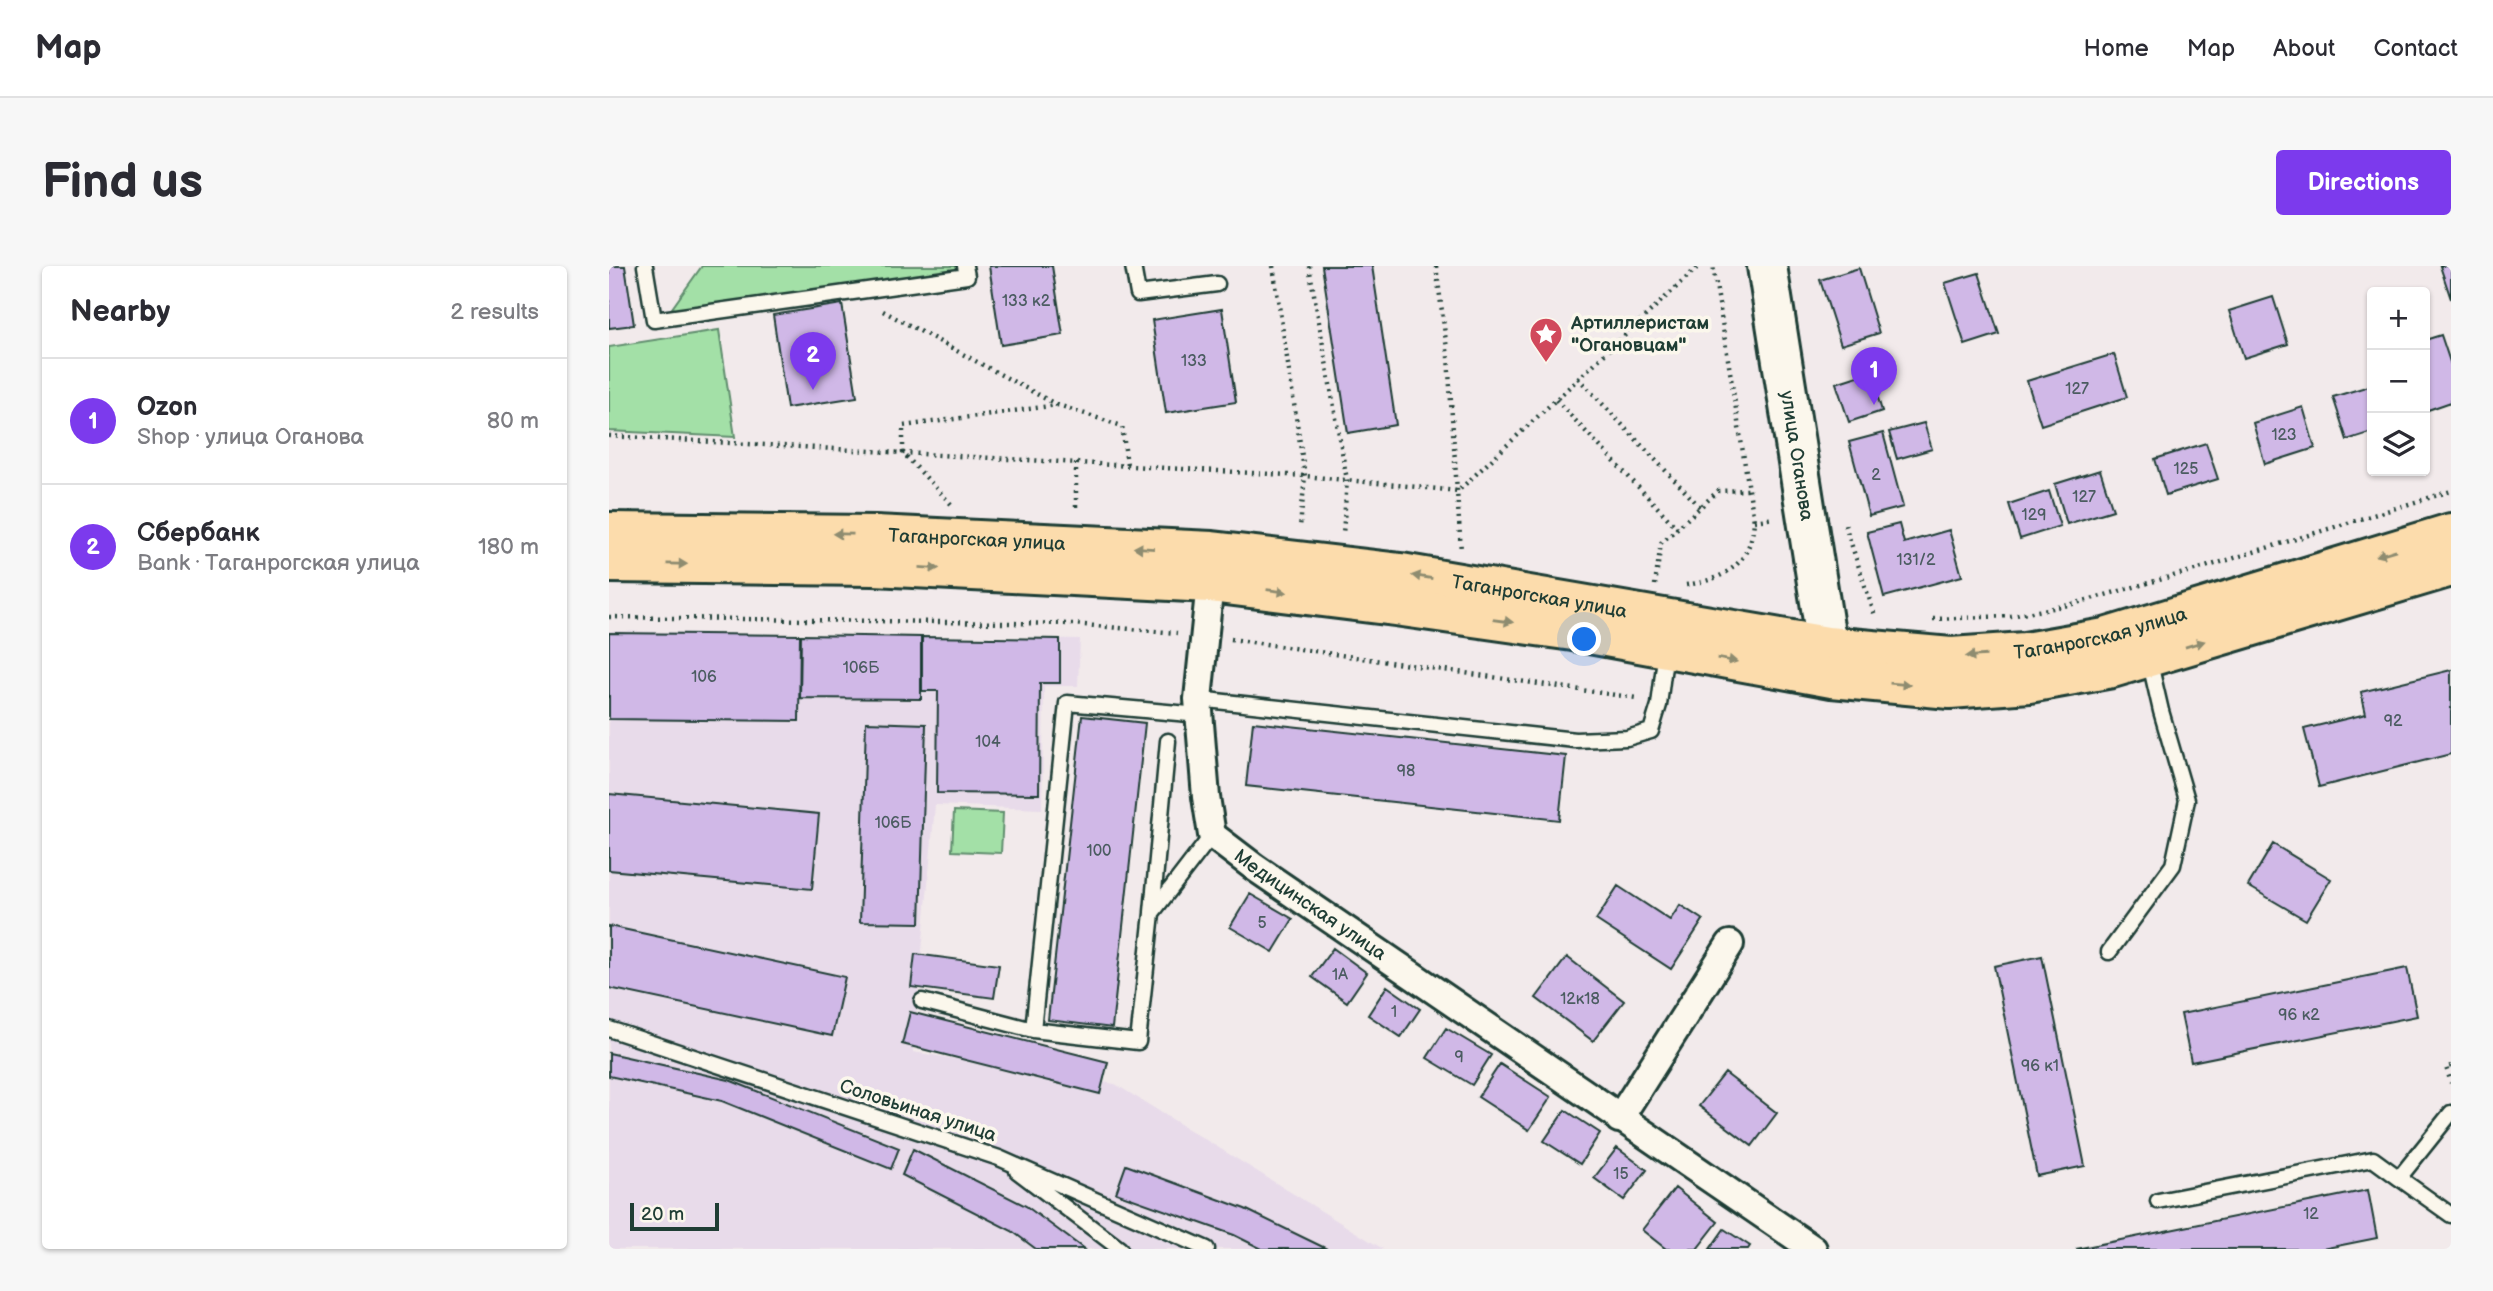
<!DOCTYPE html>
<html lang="en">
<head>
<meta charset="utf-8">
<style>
	body { margin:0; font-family:"Balsamiq Sans",sans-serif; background:#f7f7f7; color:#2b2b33 }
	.controls { position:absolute; right:21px; top:21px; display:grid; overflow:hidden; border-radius:7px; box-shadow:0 2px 5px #0004 }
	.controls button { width:63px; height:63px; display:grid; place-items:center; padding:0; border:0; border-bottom:2px solid #e1e1e2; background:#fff; color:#2b2b33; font:35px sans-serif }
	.scale { position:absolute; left:21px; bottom:18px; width:89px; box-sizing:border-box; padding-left:7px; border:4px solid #1f3d34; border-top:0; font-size:19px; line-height:24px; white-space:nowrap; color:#1f3d34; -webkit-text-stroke:5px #fbf7ec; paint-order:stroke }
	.you { position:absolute; left:976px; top:374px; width:24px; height:24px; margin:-18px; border:5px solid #fff; border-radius:50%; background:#1a73e8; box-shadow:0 0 0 10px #1a73e833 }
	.badge { display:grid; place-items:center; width:46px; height:46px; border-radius:50%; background:#7c3aed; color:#fff; font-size:23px; font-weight:700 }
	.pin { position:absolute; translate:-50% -58px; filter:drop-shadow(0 2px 4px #0008) }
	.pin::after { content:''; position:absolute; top:37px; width:24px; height:21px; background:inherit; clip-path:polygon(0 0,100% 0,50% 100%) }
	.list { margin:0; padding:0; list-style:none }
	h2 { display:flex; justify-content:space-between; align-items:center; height:91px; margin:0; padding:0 28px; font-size:30px }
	h2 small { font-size:23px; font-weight:400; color:#7c7c81 }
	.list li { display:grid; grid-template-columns:46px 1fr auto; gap:21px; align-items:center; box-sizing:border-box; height:126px; padding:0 28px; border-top:2px solid #e1e1e2 }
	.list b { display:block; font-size:26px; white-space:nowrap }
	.list p { margin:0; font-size:23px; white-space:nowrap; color:#7c7c81 }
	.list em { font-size:23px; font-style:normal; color:#7c7c81 }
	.icon { flex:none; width:38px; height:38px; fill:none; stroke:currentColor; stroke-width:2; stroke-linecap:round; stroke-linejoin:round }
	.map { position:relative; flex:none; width:1842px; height:983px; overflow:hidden; border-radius:7px }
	header { display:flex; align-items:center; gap:42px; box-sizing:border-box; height:98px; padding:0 35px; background:#fff; border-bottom:2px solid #e1e1e2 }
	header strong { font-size:33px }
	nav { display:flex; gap:38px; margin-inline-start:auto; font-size:24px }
	.intro { display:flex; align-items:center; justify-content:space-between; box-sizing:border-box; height:168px; padding:0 42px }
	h1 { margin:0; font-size:49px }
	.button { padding:18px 32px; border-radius:7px; background:#7c3aed; color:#fff; font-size:24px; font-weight:700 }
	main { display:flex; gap:42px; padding:0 42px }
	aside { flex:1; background:#fff; border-radius:7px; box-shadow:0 2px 5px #0004 }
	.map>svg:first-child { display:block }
	.built { fill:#e8dbea }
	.green { fill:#a3e0a7; stroke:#618e6e; stroke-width:2 }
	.building { fill:#d0b8e7; stroke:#1f3d34; stroke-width:2 }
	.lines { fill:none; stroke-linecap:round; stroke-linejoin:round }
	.lane-casing { stroke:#1f3d34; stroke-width:19 }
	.street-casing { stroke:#1f3d34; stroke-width:32 }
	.secondary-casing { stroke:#1f3d34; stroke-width:44 }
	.primary-casing { stroke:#1f3d34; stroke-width:44 }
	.path { stroke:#1f3d34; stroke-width:4.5; stroke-dasharray:2 5; stroke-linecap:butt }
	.lane { stroke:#fbf7ec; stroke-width:14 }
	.street { stroke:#fbf7ec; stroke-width:26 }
	.secondary { stroke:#fbf7ec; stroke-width:38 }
	.primary { stroke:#fcdcac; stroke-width:38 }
	.oneway { fill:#8e8c70 }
	.labels { text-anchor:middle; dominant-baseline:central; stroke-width:7; stroke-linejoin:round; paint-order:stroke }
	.number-label { font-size:16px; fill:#4b5c61 }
	.poi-label { font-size:19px; font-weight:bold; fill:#1f3d34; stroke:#fbf7ec; text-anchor:start }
	.street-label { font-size:19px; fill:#1f3d34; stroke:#fbf7ec }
</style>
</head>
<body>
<header>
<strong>Map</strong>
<nav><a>Home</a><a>Map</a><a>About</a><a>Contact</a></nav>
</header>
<div class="intro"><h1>Find us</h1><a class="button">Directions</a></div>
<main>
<aside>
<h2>Nearby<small>2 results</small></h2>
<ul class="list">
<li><span class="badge">1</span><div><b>Ozon</b><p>Shop · улица Оганова</p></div><em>80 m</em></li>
<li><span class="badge">2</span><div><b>Сбербанк</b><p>Bank · Таганрогская улица</p></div><em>180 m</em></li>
</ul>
</aside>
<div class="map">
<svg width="1842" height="983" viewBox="0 0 1842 983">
	<rect width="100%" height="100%" fill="#f2eaeb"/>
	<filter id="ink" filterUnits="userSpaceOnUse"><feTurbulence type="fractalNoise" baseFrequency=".0143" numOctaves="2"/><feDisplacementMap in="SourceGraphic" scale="14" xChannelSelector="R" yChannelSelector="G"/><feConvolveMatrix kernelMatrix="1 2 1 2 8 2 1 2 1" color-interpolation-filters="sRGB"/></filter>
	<g filter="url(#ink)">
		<path class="built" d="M0 365 471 373 469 420H435L433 543 326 539 304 786 506 818 774 983H0Z"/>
		<path class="green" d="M93 0H348V4L61 45Z
			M110 64 126 171 0 165V81Z
			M345 545 394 547 392 587 343 585Z"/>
		<path class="building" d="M0 0H16L25 59 0 62Z
			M380 0H443L454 69 392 79Z
			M713 0H763L787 159 739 167Z
			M1831 0H1842V33Z
			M1250 2 1270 67 1232 79 1211 14Z
			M1370 7 1390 68 1356 79 1336 17Z
			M1664 31 1679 78 1635 92 1620 45Z
			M233 38 248 131 178 142 164 49Z
			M613 43 627 136 557 147 543 54Z
			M1832 69 1842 99V136L1816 145V74Z
			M1505 88 1518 131 1432 159 1418 115Z
			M1261 106 1273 145 1240 156 1227 117Z
			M1763 119V166L1738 174 1724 131Z
			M1694 141 1706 182 1656 198 1644 157Z
			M1315 157 1323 183 1288 193 1280 166Z
			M1274 167 1294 241 1260 250 1240 176Z
			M1597 177 1609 213 1557 229 1546 193Z
			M1491 204 1504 244 1458 258 1446 218Z
			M1440 225 1451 260 1411 273 1400 238Z
			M1290 258 1295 277 1340 264 1353 310 1275 331 1258 266Z
			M0 367 191 369 190 455 0 453Z
			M192 369 312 371V433L191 432Z
			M313 371 451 373V417H431L430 528 328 527 329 425H313Z
			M1842 404V488L1710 521 1695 463 1757 448 1752 426Z
			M473 450 536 457 503 762 439 754Z
			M257 456 317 458 311 657 251 656Z
			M644 456 957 490 950 554 637 520Z
			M0 528 210 548 203 623 0 604Z
			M1664 578 1722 613 1697 654 1639 620Z
			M1009 620 1061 654 1071 639 1094 654 1062 703 987 654Z
			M641 628 684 653 664 686 621 661Z
			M0 660 236 711 223 770 0 722Z
			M724 682 758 707 738 736 703 711Z
			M306 688 390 699 385 732 302 721Z
			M1433 690 1476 900 1428 910 1385 700Z
			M958 691 1015 735 984 775 927 732Z
			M1798 702 1808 750 1582 796 1572 748Z
			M778 720 811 743 792 771 759 749Z
			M301 746 499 796 491 828 293 778Z
			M837 762 882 789 863 819 818 792Z
			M0 787 120 814 290 882 282 903 113 835 0 810Z
			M891 798 942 831 920 864 869 831Z
			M1116 807 1168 847 1143 880 1090 840Z
			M956 844 991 867 971 898 935 875Z
			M1008 882 1038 904 1015 934 985 912Z
			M304 883 417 940 475 983H427L403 965 293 909Z
			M517 899 636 943 718 983H653L625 969 507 927Z
			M1066 922 1109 956 1088 983H1057L1033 964Z
			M1759 924 1768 972 1713 983H1467Z
			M1115 963 1141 980 1139 983H1101Z"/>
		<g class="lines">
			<defs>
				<path id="lane" d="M36 0 45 54 358 10 356 0
					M524 0 529 28 608 18
					M589 433 966 474 1018 472 1042 465 1050 439 1057 384
					M591 449 458 437 424 764 529 776 543 647 603 569
					M543 646 559 475
					M1500 686 1564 599 1578 534 1552 445 1540 393
					M313 735 424 764
					M0 763 390 892 598 983
					M1842 847 1790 912 1842 949
					M408 905 511 983
					M1549 935 1764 893 1790 912"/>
				<g id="street">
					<path id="s1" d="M601 317 589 433 597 531 603 569 645 601 1204 983"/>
					<path d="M1010 853 1121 678"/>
				</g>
				<g id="secondary">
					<path id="s2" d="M1158 0 1218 380"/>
				</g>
				<g id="primary">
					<path id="s3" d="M0 266 266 269 603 285 792 307 1218 380 1342 391 1416 386 1496 372 1842 267"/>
					<path d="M0 297 265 300 601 317 786 340 964 365 1223 412 1341 423 1420 417 1503 402 1842 301"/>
				</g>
			</defs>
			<use href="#lane" class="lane-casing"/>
			<use href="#street" class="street-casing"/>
			<use href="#secondary" class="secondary-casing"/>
			<use href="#primary" class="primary-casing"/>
			<path class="path" d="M664 0 696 210 691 261
				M700 0 738 214 734 268
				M827 0 839 91 852 285
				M274 45 448 139
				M969 112 1091 241
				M947 134 1068 262
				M0 170 696 210 849 225 1090 0
				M467 197V242
				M342 238 294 187V160L449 139 513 160 518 199
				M1145 255 1165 252
				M1236 259 1266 350
				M1046 319 1052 277 1109 225 1139 224
				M1077 319C1117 313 1142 298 1145 255L1104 0
				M0 351 464 358 568 367
				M1324 353 1402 350 1460 339 1593 302 1842 225
				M622 373 1027 432
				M1842 800 1837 801 1842 817"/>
			<use href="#lane" class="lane"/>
			<use href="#street" class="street"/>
			<use href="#secondary" class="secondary"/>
			<use href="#primary" class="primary"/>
		</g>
		<defs><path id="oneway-solid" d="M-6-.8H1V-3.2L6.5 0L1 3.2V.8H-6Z" transform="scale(1.75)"/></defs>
		<g class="oneway">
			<use href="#oneway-solid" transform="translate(234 268) rotate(-179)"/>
			<use href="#oneway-solid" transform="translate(535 282) rotate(-177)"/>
			<use href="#oneway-solid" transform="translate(1777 287) rotate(163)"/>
			<use href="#oneway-solid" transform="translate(68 298) rotate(1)"/>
			<use href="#oneway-solid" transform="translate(320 302) rotate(3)"/>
			<use href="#oneway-solid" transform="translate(813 311) rotate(-171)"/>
			<use href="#oneway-solid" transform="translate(668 325) rotate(7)"/>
			<use href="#oneway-solid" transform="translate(894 355) rotate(8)"/>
			<use href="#oneway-solid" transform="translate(1586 378) rotate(-17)"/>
			<use href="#oneway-solid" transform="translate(1367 390) rotate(176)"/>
			<use href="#oneway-solid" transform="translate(1118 394) rotate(10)"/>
			<use href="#oneway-solid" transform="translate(1291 418) rotate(5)"/>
		</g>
	</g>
	<defs>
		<symbol id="sight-pin" viewBox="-11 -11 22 30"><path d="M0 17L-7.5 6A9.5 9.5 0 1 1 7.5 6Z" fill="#d1495b" stroke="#fbf7ec"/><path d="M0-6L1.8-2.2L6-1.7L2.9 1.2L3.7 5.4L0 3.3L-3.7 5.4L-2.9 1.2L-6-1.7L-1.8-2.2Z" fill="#fff"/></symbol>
	</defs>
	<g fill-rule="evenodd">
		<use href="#sight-pin" x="918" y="49" width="38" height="52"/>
	</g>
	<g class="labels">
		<g class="number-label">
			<text x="417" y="35">133 к2</text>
			<text x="585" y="95">133</text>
			<text x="1468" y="123">127</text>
			<text x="1675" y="169">123</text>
			<text x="1577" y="203">125</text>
			<text x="1267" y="209">2</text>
			<text x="1475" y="231">127</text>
			<text x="1425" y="249">129</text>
			<text x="1307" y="294">131/2</text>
			<text x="252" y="402">106Б</text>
			<text x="95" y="411">106</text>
			<text x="1784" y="455">92</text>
			<text x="379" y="476">104</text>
			<text x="797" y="505">98</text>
			<text x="284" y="557">106Б</text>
			<text x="490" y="585">100</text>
			<text x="653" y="657">5</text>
			<text x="731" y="709">1А</text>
			<text x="971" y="733">12к18</text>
			<text x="785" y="746">1</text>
			<text x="1690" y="749">96 к2</text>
			<text x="850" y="791">9</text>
			<text x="1431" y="800">96 к1</text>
			<text x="1012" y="908">15</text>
			<text x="1702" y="948">12</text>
		</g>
		<g class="poi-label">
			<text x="962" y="57">Артиллеристам<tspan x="962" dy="22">"Огановцам"</tspan></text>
		</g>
		<g class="street-label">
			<text stroke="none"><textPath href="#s2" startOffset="192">улица Оганова</textPath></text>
			<text stroke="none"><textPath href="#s3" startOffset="368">Таганрогская улица</textPath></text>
			<text stroke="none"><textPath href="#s3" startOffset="934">Таганрогская улица</textPath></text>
			<text stroke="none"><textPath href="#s3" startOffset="1502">Таганрогская улица</textPath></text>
			<text stroke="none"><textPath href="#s1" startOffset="374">Медицинская улица</textPath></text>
			<text transform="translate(309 845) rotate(18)">Соловьиная улица</text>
		</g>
	</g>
</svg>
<div class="controls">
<button>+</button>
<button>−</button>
<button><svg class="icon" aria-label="layers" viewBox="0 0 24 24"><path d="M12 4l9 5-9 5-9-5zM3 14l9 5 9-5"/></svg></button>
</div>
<div class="scale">20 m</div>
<div class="you"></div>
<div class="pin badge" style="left:1265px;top:139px">1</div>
<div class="pin badge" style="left:204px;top:124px">2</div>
</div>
</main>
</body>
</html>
